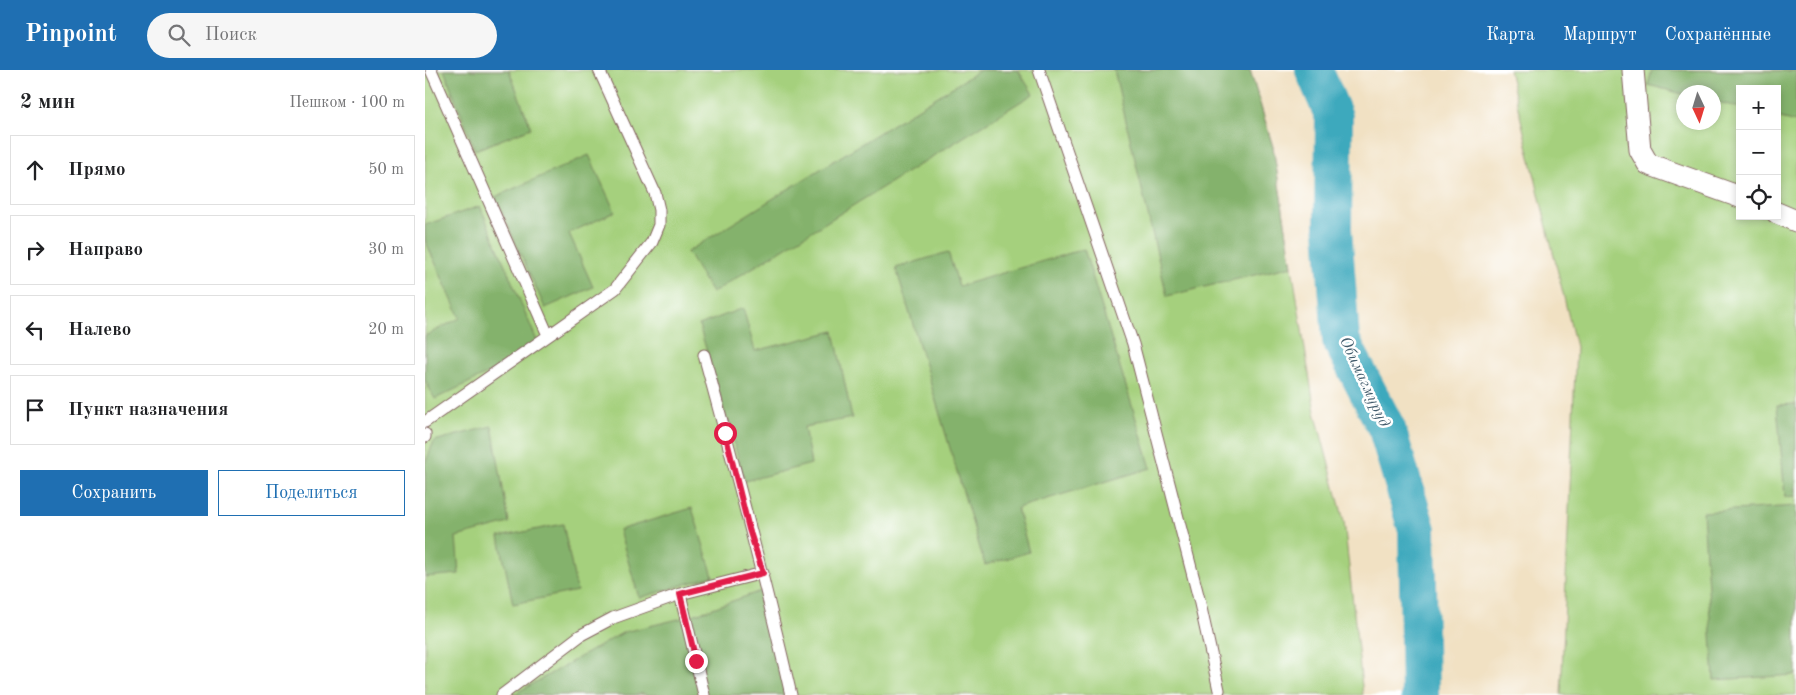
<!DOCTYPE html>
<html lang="ru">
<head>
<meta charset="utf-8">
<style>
	body { margin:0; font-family:"Old Standard TT",serif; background:#f6f6f6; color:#202124 }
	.controls { position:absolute; right:15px; top:15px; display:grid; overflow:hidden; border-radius:0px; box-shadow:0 2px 8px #0003 }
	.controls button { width:45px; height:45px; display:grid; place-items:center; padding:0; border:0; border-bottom:1px solid #e0e0e0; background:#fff; color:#202124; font:25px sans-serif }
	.compass { position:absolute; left:1251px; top:15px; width:45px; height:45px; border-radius:50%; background:#fff; box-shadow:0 2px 8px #0003; rotate:176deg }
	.stop { position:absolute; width:15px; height:15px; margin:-11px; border:4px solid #e11d48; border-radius:50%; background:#fff }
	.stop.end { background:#e11d48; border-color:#fff; box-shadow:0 1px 5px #0008 }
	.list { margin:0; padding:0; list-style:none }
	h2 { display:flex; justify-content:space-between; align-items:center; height:65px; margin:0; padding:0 20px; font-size:21px }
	h2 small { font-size:16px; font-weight:400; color:#757577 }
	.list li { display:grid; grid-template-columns:32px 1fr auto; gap:15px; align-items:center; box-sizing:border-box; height:70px; margin:0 10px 10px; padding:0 10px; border:1px solid #e0e0e0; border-radius:0px }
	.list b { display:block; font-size:19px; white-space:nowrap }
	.list em { font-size:16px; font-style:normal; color:#757577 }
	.actions { display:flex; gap:10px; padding:15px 20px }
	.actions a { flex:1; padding:11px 0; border:1px solid #1f6fb2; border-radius:0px; text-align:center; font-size:18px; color:#1f6fb2 }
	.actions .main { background:#1f6fb2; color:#fff }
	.icon { flex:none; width:28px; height:28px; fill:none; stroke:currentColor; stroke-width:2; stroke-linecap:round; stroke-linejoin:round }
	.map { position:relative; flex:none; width:1371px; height:625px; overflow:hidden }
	header { display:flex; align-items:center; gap:30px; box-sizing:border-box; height:70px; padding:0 25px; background:#1f6fb2; color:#fff }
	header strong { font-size:24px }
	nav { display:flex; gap:28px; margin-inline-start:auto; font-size:18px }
	.search { width:350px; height:45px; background:#f6f6f6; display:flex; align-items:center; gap:12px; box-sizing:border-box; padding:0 18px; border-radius:28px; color:#757577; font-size:19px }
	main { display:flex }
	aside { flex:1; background:#fff }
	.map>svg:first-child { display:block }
	.green { fill:#a5d07d; stroke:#787854; fill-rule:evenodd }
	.forest { fill:#84b26c; stroke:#67684c }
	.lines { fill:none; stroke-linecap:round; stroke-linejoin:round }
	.river { stroke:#3da9bd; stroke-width:38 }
	.service-casing { stroke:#846360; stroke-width:13 }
	.minor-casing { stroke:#846360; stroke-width:23 }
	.service { stroke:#fff; stroke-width:11 }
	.minor { stroke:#fff; stroke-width:21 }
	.route { stroke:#e11d48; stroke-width:6 }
	.labels { text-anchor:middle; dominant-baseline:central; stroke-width:5; stroke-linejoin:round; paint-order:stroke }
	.water-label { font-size:16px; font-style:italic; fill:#445d6d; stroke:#fff }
</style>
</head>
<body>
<header>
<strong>Pinpoint</strong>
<div class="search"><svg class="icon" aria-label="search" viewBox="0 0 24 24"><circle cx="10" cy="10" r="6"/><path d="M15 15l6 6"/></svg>Поиск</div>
<nav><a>Карта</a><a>Маршрут</a><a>Сохранённые</a></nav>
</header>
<main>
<aside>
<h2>2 мин<small>Пешком · 100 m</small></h2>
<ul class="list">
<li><svg class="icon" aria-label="ahead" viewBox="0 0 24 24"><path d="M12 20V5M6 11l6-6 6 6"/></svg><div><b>Прямо</b></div><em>50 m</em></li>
<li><svg class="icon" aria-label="right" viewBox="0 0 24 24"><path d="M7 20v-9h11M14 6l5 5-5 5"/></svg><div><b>Направо</b></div><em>30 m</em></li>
<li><svg class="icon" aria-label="left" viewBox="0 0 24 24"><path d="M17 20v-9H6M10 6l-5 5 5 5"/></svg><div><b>Налево</b></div><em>20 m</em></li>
<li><svg class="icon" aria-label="arrive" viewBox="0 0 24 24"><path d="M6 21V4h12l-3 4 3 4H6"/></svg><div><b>Пункт назначения</b></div></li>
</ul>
<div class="actions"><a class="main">Сохранить</a><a>Поделиться</a></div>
</aside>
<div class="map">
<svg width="1371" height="625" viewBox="0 0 1371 625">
	<rect width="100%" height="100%" fill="#fff"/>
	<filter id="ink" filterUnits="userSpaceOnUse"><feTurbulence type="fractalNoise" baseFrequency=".02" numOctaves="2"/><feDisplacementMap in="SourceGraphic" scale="10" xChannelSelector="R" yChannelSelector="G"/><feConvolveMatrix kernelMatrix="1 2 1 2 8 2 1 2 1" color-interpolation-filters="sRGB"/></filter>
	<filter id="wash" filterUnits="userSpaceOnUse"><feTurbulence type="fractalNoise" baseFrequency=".0096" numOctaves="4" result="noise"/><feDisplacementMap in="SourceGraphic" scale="20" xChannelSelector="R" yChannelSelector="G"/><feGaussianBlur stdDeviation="1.12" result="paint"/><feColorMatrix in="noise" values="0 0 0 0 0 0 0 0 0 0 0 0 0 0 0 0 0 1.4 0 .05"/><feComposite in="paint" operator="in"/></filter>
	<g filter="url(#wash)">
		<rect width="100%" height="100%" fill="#f1e1c3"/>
		<path class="green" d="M0 0H825L848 77 890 342 919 451 938 625H0Z
			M1084 0H1371V625H1136L1151 277ZM1315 19H1352V146H1315ZM1258 22H1288V52H1258Z"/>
		<path class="forest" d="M19 0H84L106 58 50 80Z
			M555 0H593L608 24 287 223 262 182Z
			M689 0H825L848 77 867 196 742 226Z
			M1227 0 1371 1V52L1352 47V19H1315V38L1289 31 1288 22 1258 24 1223 15Z
			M164 85 190 142 144 163 168 217 120 238 70 127Z
			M55 136 115 278 10 329 0 310V266L35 248 0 170V155Z
			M659 179 726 398 592 438 604 482 560 495 471 198 523 182 534 216Z
			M318 238 330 281 409 261 427 348 379 357 386 394 320 411 274 255Z
			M1371 334V426L1360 427 1352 335Z
			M67 356 84 453 31 467 34 504 0 507V394L9 371Z
			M1371 436V605L1289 610 1278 442Z
			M267 438 288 506 214 528 194 460Z
			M138 454 152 521 88 534 74 467Z
			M339 520 363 625H220L218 623 213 625H88L199 562 262 547Z"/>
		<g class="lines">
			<path class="river" d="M889 0 909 47 908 159 916 270 962 359 992 460 995 625"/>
		</g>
	</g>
	<g filter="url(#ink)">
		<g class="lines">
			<defs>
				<path id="service" d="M6 0 123 265
					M614 0 708 274 774 529 794 620
					M279 285C310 398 340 511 366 625
					M0 352 190 219 227 172 234 155V140L230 123 174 0
					M0 364V367
					M255 524 338 503
					M77 625 156 565 188 548 255 524 279 625"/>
				<path id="minor" d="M1208 0 1215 80 1223 94 1315 127
					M1352 143 1371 151"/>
			</defs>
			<use href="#service" class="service-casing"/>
			<use href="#minor" class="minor-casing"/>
			<use href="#service" class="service"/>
			<use href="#minor" class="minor"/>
		</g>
	</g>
	<g class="lines" filter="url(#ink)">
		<path class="route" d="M271 591 255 524 338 503 324 459 300 363"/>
	</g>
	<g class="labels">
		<g class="water-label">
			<text transform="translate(939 312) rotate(65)">Обимагмуруд</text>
		</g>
	</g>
</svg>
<div class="controls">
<button>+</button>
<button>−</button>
<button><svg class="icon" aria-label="locate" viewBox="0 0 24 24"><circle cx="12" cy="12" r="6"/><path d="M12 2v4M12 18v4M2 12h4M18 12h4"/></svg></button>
</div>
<svg class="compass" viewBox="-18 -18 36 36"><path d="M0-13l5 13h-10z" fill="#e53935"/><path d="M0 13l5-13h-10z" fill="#757577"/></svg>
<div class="stop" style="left:300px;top:363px"></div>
<div class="stop end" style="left:271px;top:591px"></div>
</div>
</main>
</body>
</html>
